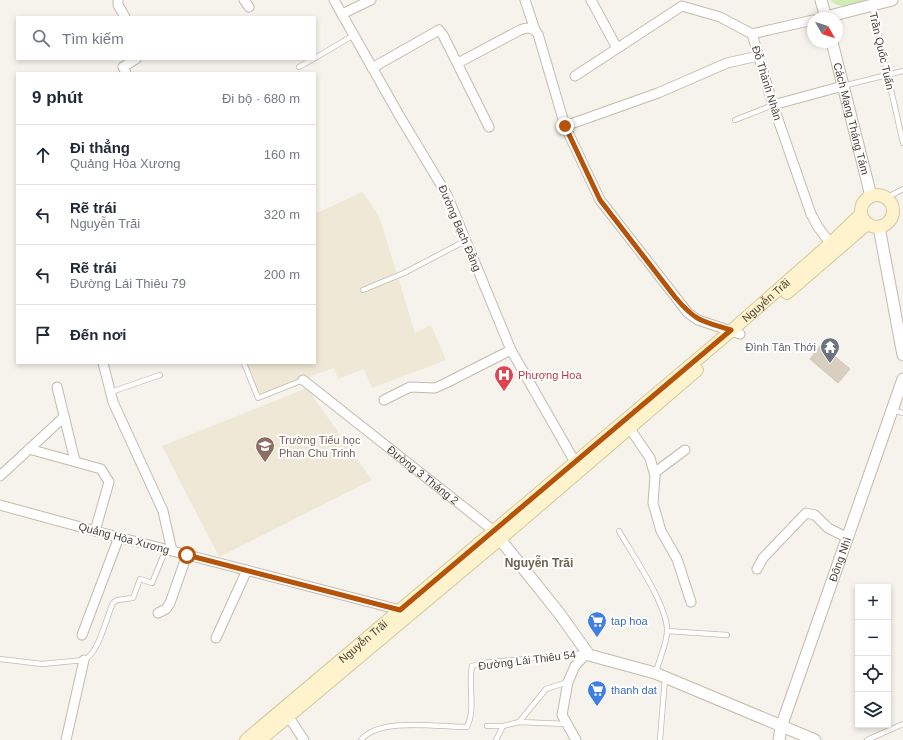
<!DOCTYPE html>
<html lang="vi">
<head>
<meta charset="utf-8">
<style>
	body { margin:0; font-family:Helvetica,sans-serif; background:#f2f2f3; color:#1f2937 }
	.controls { position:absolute; right:12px; bottom:12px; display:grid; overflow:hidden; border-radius:0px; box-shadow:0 2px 6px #0003 }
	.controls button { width:36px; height:36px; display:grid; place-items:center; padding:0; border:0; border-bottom:1px solid #e0e1e3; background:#fff; color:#1f2937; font:20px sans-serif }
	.compass { position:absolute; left:807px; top:12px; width:36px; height:36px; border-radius:50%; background:#fff; box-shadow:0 2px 6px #0003; rotate:129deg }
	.stop { position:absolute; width:12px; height:12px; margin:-9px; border:3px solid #b45309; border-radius:50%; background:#fff }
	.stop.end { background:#b45309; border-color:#fff; box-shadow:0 1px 4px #0008 }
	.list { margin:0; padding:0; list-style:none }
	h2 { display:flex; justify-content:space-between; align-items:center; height:52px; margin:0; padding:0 16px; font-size:17px }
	h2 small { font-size:13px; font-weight:400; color:#747a83 }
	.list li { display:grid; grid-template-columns:26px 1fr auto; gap:12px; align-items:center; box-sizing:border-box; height:60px; padding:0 16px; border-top:1px solid #e0e1e3 }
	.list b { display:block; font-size:15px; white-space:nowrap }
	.list p { margin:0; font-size:13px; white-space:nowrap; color:#747a83 }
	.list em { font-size:13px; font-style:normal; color:#747a83 }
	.icon { flex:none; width:22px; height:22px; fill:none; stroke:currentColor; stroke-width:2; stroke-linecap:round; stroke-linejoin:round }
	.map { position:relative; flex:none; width:903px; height:740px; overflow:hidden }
	.search { position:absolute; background:#fff; box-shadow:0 2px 6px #0003; left:16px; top:16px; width:300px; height:44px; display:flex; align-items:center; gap:10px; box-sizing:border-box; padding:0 14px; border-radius:0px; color:#747a83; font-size:15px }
	.panel { position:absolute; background:#fff; box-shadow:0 2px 6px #0003; left:16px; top:72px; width:300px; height:292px; border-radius:0px }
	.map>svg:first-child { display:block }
	.education { fill:#efe8d6 }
	.green { fill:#d2eab5 }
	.building { fill:#d8cfc1; stroke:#d3c7b4 }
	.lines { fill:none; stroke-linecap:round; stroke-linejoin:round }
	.service-casing { stroke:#c2bbae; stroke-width:6 }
	.minor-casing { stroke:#c2bbae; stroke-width:11 }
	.tertiary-casing { stroke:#c2bbae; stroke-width:13 }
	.secondary-casing { stroke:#d6c79b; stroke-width:14 }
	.service { stroke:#fff; stroke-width:4.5 }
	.minor { stroke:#fff; stroke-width:9 }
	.tertiary { stroke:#fff; stroke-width:11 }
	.secondary { stroke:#fff3cd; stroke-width:12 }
	.route { stroke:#b45309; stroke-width:5 }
	.labels { text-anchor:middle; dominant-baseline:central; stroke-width:4; stroke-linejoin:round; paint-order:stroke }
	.street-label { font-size:11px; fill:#4b4439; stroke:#fff }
	.worship-label { font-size:11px; fill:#5b616d; stroke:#fff; text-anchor:end }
	.health-label { font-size:11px; fill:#be3a42; stroke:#fff; text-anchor:start }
	.education-label { font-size:11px; fill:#785e54; stroke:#fff; text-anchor:start }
	.shop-label { font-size:11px; fill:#366cbe; stroke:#fff; text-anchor:start }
	.neighbourhood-label { font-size:12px; font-weight:bold; fill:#6e6250; stroke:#fff }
</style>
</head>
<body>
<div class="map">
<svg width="903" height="740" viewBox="0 0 903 740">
	<rect width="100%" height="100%" fill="#f6f3ec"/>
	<path class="education" d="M362 192 379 216 415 333 431 325 446 360 372 388 364 369 338 379 334 368 257 395 245 363H315V214Z
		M307 388 372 480 219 557 162 446Z"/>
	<path class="green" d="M830 0H873C859 3 841 12 830 0Z"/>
	<path class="building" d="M821 345 850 369 838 383 810 359Z"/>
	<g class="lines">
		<defs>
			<path id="service" d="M872 5 903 143
				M315 58 354 35
				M299 67 313 59
				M843 86 903 71
				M735 120 773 105
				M886 198 903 189
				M363 290 404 273 465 241
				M244 363 258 398 303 380
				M111 392 160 375
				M892 410 903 413
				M619 531C632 554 668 606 667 631 667 644 659 659 656 672
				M667 631 727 635
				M0 659 42 664 84 660C99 653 106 618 113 603L117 600 133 598 140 579 152 583 166 549
				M519 722 566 724
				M487 726H503
				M361 740C379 717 439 727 467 727 476 709 468 686 472 666L482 663 586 653
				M496 740 503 726 519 722 546 689 568 682
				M660 740 665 678
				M867 740 903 724"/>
			<g id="minor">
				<path d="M118 0V5L125 17"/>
				<path d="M244 0 249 7"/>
				<path d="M334 0 399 115 447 195 511 350 575 462"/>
				<path d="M525 0 535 30"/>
				<path d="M591 0 617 48"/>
				<path d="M342 14 371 0"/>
				<path d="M752 34 813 20"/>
				<path d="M458 63 520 30C528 27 533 27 538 34L565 126 600 200 688 313 698 320 740 334"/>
				<path d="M372 68 439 30 443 35 489 127"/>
				<path d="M126 73 123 67 136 59"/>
				<path d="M575 76 682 6 720 17 752 34 773 105 811 214 818 227 834 248"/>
				<path d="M773 105 843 86"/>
				<path d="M565 126 658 93 727 63 758 56"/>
				<path d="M103 363 113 402 163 511 172 551"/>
				<path id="s1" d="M303 380 494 531"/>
				<path d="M57 387 75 461"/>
				<path d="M384 400 410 387 435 388 444 384 511 350"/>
				<path d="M626 423 650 458 655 476 653 503 661 531 677 559 691 602"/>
				<path d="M29 449 101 469 109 482 95 531"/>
				<path d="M654 473 685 450"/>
				<path d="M0 476 64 417"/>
				<path d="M0 505 95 531 404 611"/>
				<path d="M757 569 763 558 806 513 815 515 828 528 848 538"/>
				<path d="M158 613 166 609 170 603 187 555"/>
				<path d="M82 635 119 537"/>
				<path d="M216 638 247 570"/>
				<path d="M288 716 304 740"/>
				<path d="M66 740 84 660"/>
				<path d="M576 740 562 715 568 682 575 666 587 653"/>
			</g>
			<g id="tertiary">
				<path d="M821 0 826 18"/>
				<path d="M826 17 892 0"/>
				<path id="s2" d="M832 42 871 196"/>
				<path d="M879 227 903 355"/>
				<path d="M495 533 559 613 589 655 655 673 815 740"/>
				<path id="s3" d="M779 740 781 727 903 379"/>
			</g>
			<g id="secondary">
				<circle cx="877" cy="211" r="16"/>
				<path d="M787 293 867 224"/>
				<path id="s4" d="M246 740 731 331 830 244 861 214"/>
				<path d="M260 740 500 539 697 370"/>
			</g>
		</defs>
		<use href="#service" class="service-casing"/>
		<use href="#minor" class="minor-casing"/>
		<use href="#tertiary" class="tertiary-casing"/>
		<use href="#secondary" class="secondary-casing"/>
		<use href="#service" class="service"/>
		<use href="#minor" class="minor"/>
		<use href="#tertiary" class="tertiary"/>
		<use href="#secondary" class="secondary"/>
	</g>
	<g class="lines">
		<path class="route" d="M187 555 400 610 731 330C702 321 696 322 675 297L600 200 565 126"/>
	</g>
	<defs>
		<symbol id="temple-pin" viewBox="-11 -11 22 30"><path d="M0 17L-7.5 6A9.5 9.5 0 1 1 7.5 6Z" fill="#6b7280" stroke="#fff"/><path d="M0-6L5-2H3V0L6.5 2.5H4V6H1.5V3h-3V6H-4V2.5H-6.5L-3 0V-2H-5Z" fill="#fff"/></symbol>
		<symbol id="hospital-pin" viewBox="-11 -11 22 30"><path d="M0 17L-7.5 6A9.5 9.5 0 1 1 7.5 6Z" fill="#e0444e" stroke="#fff"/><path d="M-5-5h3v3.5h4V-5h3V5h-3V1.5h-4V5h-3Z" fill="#fff"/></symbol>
		<symbol id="school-pin" viewBox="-11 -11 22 30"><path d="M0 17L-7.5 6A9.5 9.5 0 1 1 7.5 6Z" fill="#8d6e63" stroke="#fff"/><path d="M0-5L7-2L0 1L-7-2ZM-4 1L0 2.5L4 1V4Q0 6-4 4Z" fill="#fff"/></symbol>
		<symbol id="supermarket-pin" viewBox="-11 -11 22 30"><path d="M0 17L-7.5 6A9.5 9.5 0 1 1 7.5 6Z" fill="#3f7fe0" stroke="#fff"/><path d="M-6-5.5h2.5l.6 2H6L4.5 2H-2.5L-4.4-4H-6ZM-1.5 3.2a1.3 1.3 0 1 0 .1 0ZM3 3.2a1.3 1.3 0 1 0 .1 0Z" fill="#fff"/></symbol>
	</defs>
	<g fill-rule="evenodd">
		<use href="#temple-pin" x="819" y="336" width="22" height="30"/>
		<use href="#hospital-pin" x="493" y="364" width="22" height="30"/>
		<use href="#school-pin" x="254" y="435" width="22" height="30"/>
		<use href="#supermarket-pin" x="586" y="610" width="22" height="30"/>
		<use href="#supermarket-pin" x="586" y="679" width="22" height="30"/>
	</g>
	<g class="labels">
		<g class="street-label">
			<text transform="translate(882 51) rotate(77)">Trần Quốc Tuấn</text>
			<text transform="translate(767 83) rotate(73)">Đỗ Thành Nhân</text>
			<text stroke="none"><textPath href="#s2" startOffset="79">Cách Mạng Tháng Tám</textPath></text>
			<text transform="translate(460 228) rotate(67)">Đường Bạch Đằng</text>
			<text stroke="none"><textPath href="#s4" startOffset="681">Nguyễn Trãi</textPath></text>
			<text stroke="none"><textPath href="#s1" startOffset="153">Đường 3 Tháng 2</textPath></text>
			<text transform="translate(124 538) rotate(15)">Quảng Hòa Xương</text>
			<text stroke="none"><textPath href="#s3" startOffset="191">Đông Nhì</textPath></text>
			<text stroke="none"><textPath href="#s4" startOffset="153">Nguyễn Trãi</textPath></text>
			<text transform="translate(527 660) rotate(-7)">Đường Lái Thiêu 54</text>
		</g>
		<g class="worship-label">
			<text x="816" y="347">Đình Tân Thới</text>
		</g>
		<g class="health-label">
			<text x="518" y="375">Phượng Hoa</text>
		</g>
		<g class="education-label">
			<text x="279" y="440">Trường Tiểu học<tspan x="279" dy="13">Phan Chu Trinh</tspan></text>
		</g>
		<g class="shop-label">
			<text x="611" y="621">tap hoa</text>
			<text x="611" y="690">thanh dat</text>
		</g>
		<g class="neighbourhood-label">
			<text x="539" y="563">Nguyễn Trãi</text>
		</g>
	</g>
</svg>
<div class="controls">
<button>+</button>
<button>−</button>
<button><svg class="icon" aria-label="locate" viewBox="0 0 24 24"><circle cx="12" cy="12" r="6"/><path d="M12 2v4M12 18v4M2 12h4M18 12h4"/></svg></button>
<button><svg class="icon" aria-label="layers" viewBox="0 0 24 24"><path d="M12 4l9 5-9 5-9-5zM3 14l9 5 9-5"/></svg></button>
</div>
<svg class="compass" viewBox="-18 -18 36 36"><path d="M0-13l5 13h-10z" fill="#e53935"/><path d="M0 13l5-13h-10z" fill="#747a83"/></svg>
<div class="stop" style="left:187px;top:555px"></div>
<div class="stop end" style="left:565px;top:126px"></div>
<div class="search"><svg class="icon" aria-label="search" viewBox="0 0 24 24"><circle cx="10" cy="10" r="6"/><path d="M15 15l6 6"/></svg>Tìm kiếm</div>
<section class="panel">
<h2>9 phút<small>Đi bộ · 680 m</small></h2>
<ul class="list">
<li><svg class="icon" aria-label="ahead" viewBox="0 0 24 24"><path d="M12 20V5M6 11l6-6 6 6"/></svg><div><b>Đi thẳng</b><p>Quảng Hòa Xương</p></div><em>160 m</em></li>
<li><svg class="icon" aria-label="left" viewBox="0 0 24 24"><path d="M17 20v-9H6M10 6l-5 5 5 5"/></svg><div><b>Rẽ trái</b><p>Nguyễn Trãi</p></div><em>320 m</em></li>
<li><svg class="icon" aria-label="left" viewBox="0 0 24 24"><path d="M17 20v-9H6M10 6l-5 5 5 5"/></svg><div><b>Rẽ trái</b><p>Đường Lái Thiêu 79</p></div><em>200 m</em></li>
<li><svg class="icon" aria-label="arrive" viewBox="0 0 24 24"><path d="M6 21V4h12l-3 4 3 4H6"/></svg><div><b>Đến nơi</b></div></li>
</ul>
</section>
</div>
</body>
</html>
